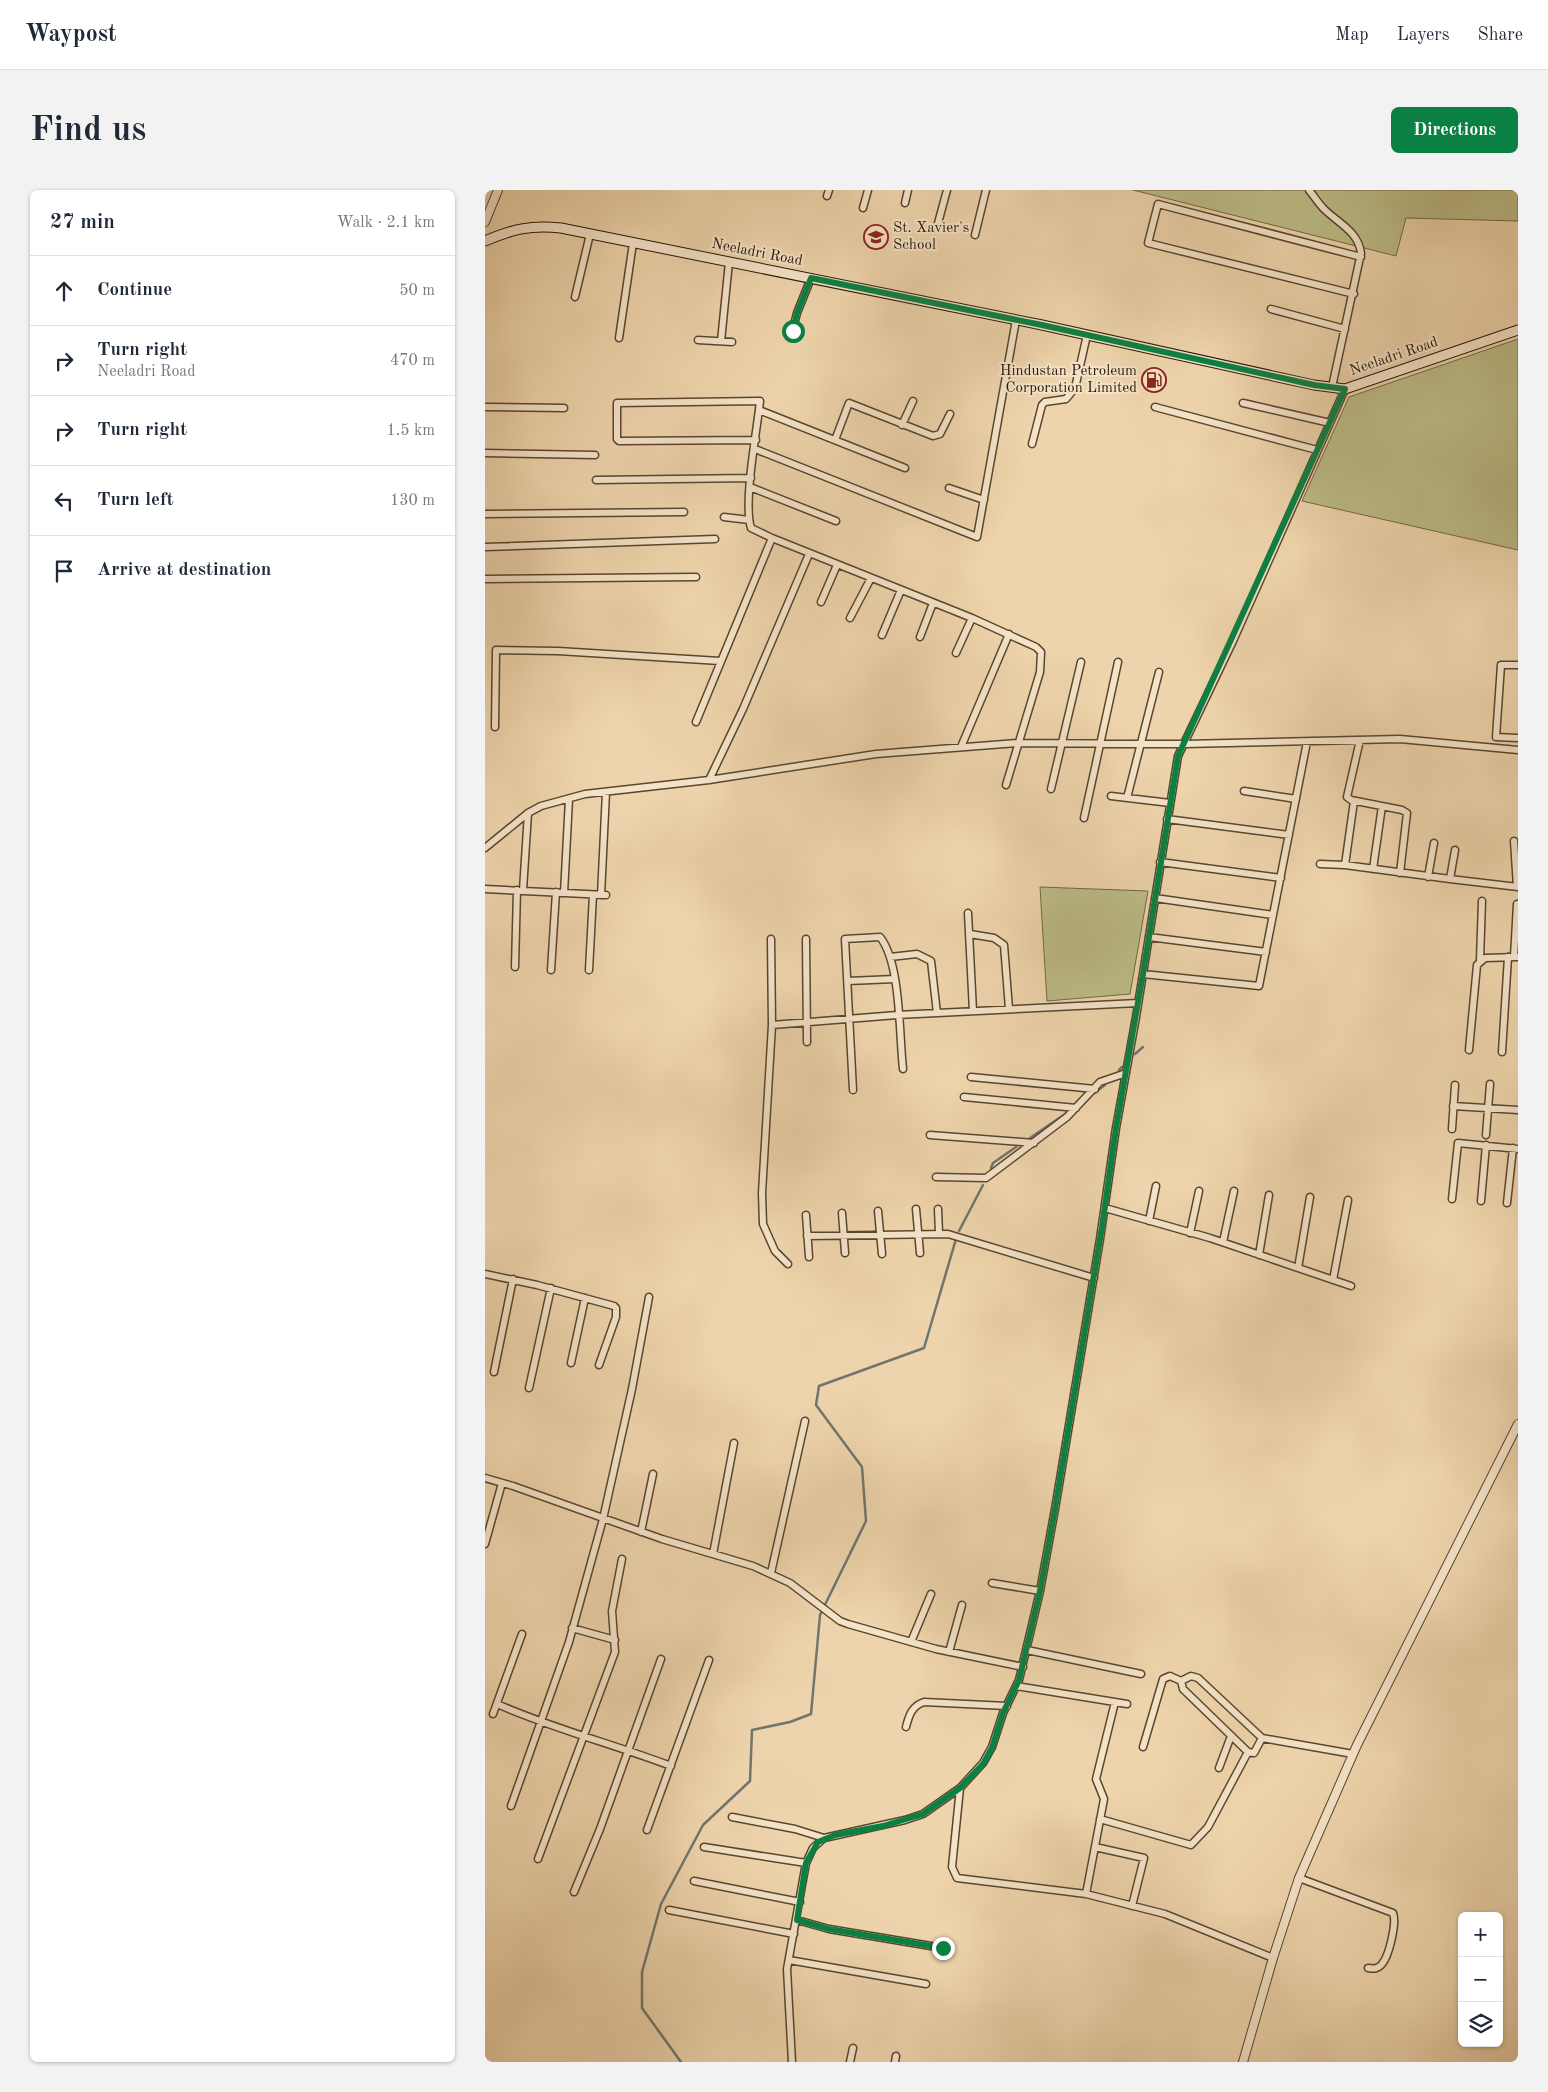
<!DOCTYPE html>
<html lang="en">
<head>
<meta charset="utf-8">
<style>
	body { margin:0; font-family:"Old Standard TT",serif; background:#f2f2f3; color:#1f2937 }
	.controls { position:absolute; right:15px; bottom:15px; display:grid; overflow:hidden; border-radius:8px; box-shadow:0 1px 4px #0004 }
	.controls button { width:45px; height:45px; display:grid; place-items:center; padding:0; border:0; border-bottom:1px solid #e0e1e3; background:#fff; color:#1f2937; font:25px sans-serif }
	.stop { position:absolute; width:15px; height:15px; margin:-11px; border:4px solid #0b8043; border-radius:50%; background:#fff }
	.stop.end { background:#0b8043; border-color:#fff; box-shadow:0 1px 5px #0008 }
	.list { margin:0; padding:0; list-style:none }
	h2 { display:flex; justify-content:space-between; align-items:center; height:65px; margin:0; padding:0 20px; font-size:21px }
	h2 small { font-size:16px; font-weight:400; color:#747a83 }
	.list li { display:grid; grid-template-columns:32px 1fr auto; gap:15px; align-items:center; box-sizing:border-box; height:70px; padding:0 20px; border-top:1px solid #e0e1e3 }
	.list b { display:block; font-size:19px; white-space:nowrap }
	.list p { margin:0; font-size:16px; white-space:nowrap; color:#747a83 }
	.list em { font-size:16px; font-style:normal; color:#747a83 }
	.icon { flex:none; width:28px; height:28px; fill:none; stroke:currentColor; stroke-width:2; stroke-linecap:round; stroke-linejoin:round }
	.map { position:relative; flex:none; width:1033px; height:1872px; overflow:hidden; border-radius:8px }
	header { display:flex; align-items:center; gap:30px; box-sizing:border-box; height:70px; padding:0 25px; background:#fff; border-bottom:1px solid #e0e1e3 }
	header strong { font-size:24px }
	nav { display:flex; gap:28px; margin-inline-start:auto; font-size:18px }
	.intro { display:flex; align-items:center; justify-content:space-between; box-sizing:border-box; height:120px; padding:0 30px }
	h1 { margin:0; font-size:35px }
	.button { padding:12px 22px; border-radius:8px; background:#0b8043; color:#fff; font-size:18px; font-weight:700 }
	main { display:flex; gap:30px; padding:0 30px }
	aside { flex:1; background:#fff; border-radius:8px; box-shadow:0 1px 4px #0004 }
	.map>svg:first-child { display:block }
	.grass { fill:#bcbc87; stroke:#726a44 }
	.lines { fill:none; stroke-linecap:round; stroke-linejoin:round }
	.stream { stroke:#70766e; stroke-width:2.5 }
	.minor-casing { stroke:#5a462c; stroke-width:9 }
	.tertiary-casing { stroke:#5a462c; stroke-width:10 }
	.secondary-casing { stroke:#291702; stroke-width:11 }
	.minor { stroke:#f4e3c9; stroke-width:6 }
	.tertiary { stroke:#f4e3c9; stroke-width:8 }
	.secondary { stroke:#f4e3c9; stroke-width:9 }
	.route { stroke:#0b8043; stroke-width:6 }
	.labels { text-anchor:middle; dominant-baseline:central; stroke-width:4; stroke-linejoin:round; paint-order:stroke }
	.poi-label { font-size:15px; fill:#291702; stroke:#f4e3c9; text-anchor:start }
	.street-label { font-size:15px; fill:#291702; stroke:#f4e3c9 }
</style>
</head>
<body>
<header>
<strong>Waypost</strong>
<nav><a>Map</a><a>Layers</a><a>Share</a></nav>
</header>
<div class="intro"><h1>Find us</h1><a class="button">Directions</a></div>
<main>
<aside>
<h2>27 min<small>Walk · 2.1 km</small></h2>
<ul class="list">
<li><svg class="icon" aria-label="ahead" viewBox="0 0 24 24"><path d="M12 20V5M6 11l6-6 6 6"/></svg><div><b>Continue</b></div><em>50 m</em></li>
<li><svg class="icon" aria-label="right" viewBox="0 0 24 24"><path d="M7 20v-9h11M14 6l5 5-5 5"/></svg><div><b>Turn right</b><p>Neeladri Road</p></div><em>470 m</em></li>
<li><svg class="icon" aria-label="right" viewBox="0 0 24 24"><path d="M7 20v-9h11M14 6l5 5-5 5"/></svg><div><b>Turn right</b></div><em>1.5 km</em></li>
<li><svg class="icon" aria-label="left" viewBox="0 0 24 24"><path d="M17 20v-9H6M10 6l-5 5 5 5"/></svg><div><b>Turn left</b></div><em>130 m</em></li>
<li><svg class="icon" aria-label="arrive" viewBox="0 0 24 24"><path d="M6 21V4h12l-3 4 3 4H6"/></svg><div><b>Arrive at destination</b></div></li>
</ul>
</aside>
<div class="map">
<svg width="1033" height="1872" viewBox="0 0 1033 1872">
	<rect width="100%" height="100%" fill="#eed4ac"/>
	<filter id="stains"><feTurbulence type="fractalNoise" baseFrequency=".004" numOctaves="4"/><feColorMatrix values="0 0 0 0 .2 0 0 0 0 .09 0 0 0 0 .02 0 0 0 .5 -.17"/></filter>
	<radialGradient id="worn" r=".72"><stop offset=".6" stop-color="#630" stop-opacity="0"/><stop offset="1" stop-color="#630" stop-opacity=".3"/></radialGradient>
	<path class="grass" d="M648 0H1033V31L921 28 911 66Z
		M1033 149V360L817 311 864 207Z
		M555 697 663 701 645 804 562 811Z"/>
	<g class="lines">
		<path class="stream" d="M650 864 658 857
			M634 880 637 877
			M604 907 620 895
			M545 948 583 922
			M506 978 508 973 531 957
			M474 1041 498 995
			M196 1872 157 1818V1782L176 1714 218 1635 265 1591 267 1540 305 1532 326 1524 335 1425 381 1331 377 1277 331 1215 334 1196 439 1158 471 1049"/>
		<defs>
			<path id="minor" d="M824 0C829 6 833 13 839 19 853 33 873 41 876 63L847 197
				M342 6 344 0
				M420 13 423 0
				M378 18 383 0
				M452 37 462 0
				M490 45 501 0
				M869 104 663 53 673 14 876 67
				M90 107 105 44
				M786 119 860 139
				M306 147 312 123 326 88
				M134 148 148 53
				M213 150 247 152
				M236 151 244 72
				M758 213 845 233
				M0 217 79 218
				M670 217 832 260
				M274 220 420 278
				M417 235 428 211
				M271 250 134 251 132 249V213L275 211C272 241 258 312 266 338L287 348 487 428 551 457 556 462 555 482 521 595
				M350 250 364 213 448 246 455 244 465 224
				M547 254 557 215 560 212 581 209 590 198 602 145
				M270 259 492 347 531 130
				M0 263 110 265
				M111 290 266 288
				M265 297 351 331
				M464 298 499 310
				M0 324 199 322
				M239 327 264 330
				M0 357 230 349
				M0 389 211 387
				M336 412 352 375
				M365 428 386 388
				M397 445 416 400
				M435 447 448 413
				M471 463 487 428
				M1033 475H1016L1011 547 1033 548
				M211 532 287 348
				M10 537 11 460 73 461 235 471
				M875 550 862 607 866 610 917 620 922 623 915 683
				M476 557 524 444
				M224 590 258 519 324 364
				M566 599 596 472
				M759 601 811 609
				M626 606 685 613
				M642 608 674 482
				M599 628 633 472
				M682 629 804 645
				M1029 651 1032 697
				M0 658 43 623 56 616 100 604 224 590 391 564 532 553 700 554 915 549 1033 560
				M675 672 796 688
				M835 674 860 675 965 689 970 660
				M860 675 869 611
				M888 679 897 616
				M943 687 949 653
				M965 689 1033 697
				M0 699 121 705
				M38 700 43 623
				M79 703 84 609
				M116 705 121 602
				M670 708 788 725
				M483 723 488 821
				M485 744 509 748 519 755 524 819
				M664 747 781 762
				M286 749 287 835 277 1003 278 1034 290 1061 303 1074
				M321 749 322 852
				M405 767 432 764 446 771 452 823
				M1029 767 1032 714
				M995 770 997 711
				M30 777 32 700
				M66 780 71 702
				M104 780 108 705
				M658 784 774 796 822 552
				M363 791 410 789
				M287 835 412 825 653 813
				M984 860 992 775 1000 768 1033 767
				M1017 862 1023 767
				M486 887 610 899
				M368 900 360 749 395 747C416 773 414 844 418 879
				M479 907 591 918
				M968 916 1033 920
				M967 939 970 895
				M445 945 549 953
				M1001 945 1005 894
				M451 987 501 988 582 927 615 892 641 883
				M967 1009 973 953 1033 959
				M996 1011 1001 955
				M1022 1013 1028 958
				M620 1018 725 1048 866 1096
				M431 1019 435 1063
				M453 1019 454 1043
				M393 1021 397 1064
				M357 1023 360 1063
				M321 1025 324 1067
				M664 1031 671 996
				M705 1043 714 1001
				M322 1046 463 1044 609 1088
				M738 1052 749 1001
				M774 1065 784 1005
				M813 1078 825 1007
				M0 1084 52 1095 129 1116 131 1118V1127L114 1175
				M848 1090 863 1010
				M86 1173 100 1108
				M9 1182 28 1089
				M44 1198 66 1098
				M0 1288 28 1296 177 1349 268 1376 305 1393 355 1431 363 1434 451 1459 538 1477
				M156 1342 168 1284
				M0 1354 17 1293
				M228 1364 249 1253
				M286 1383 320 1231
				M507 1393 555 1401
				M87 1438 130 1450
				M426 1452 446 1404
				M542 1460 656 1484
				M464 1462 477 1415
				M531 1496 642 1514
				M12 1514C69 1539 128 1554 186 1576
				M8 1524 37 1444
				M421 1537C424 1525 427 1516 439 1512L522 1516
				M777 1548 769 1563 763 1562 698 1499 696 1491 706 1486 713 1488 777 1548 868 1564
				M658 1557 678 1489 685 1486 696 1491
				M734 1578 746 1546
				M475 1598 467 1677 472 1688 601 1704 680 1724 788 1768
				M26 1616 84 1452 118 1329 147 1199 164 1107
				M247 1627 310 1639 339 1648
				M615 1629 706 1655 723 1637 763 1562
				M162 1640 224 1470
				M219 1657 321 1673
				M610 1657 659 1668 647 1716
				M53 1669 130 1462 127 1421 137 1369
				M814 1688 908 1723C912 1733 904 1766 897 1774 893 1779 889 1779 883 1778
				M209 1691 315 1712
				M89 1702 115 1639 176 1469
				M601 1704 619 1609 611 1589 630 1512
				M184 1720 309 1744
				M312 1730 344 1739 458 1758
				M304 1770 441 1794
				M307 1872 302 1779 321 1673 328 1658 339 1648 420 1630 438 1624 475 1598 498 1573 507 1557 518 1523 534 1490 555 1401 570 1319 615 1049 631 938 651 827 693 566 748 451 860 199
				M365 1872 368 1858
				M410 1872 411 1866"/>
			<path id="tertiary" d="M0 32 13 0
				M758 1872 788 1768 814 1688 872 1555 1033 1234"/>
			<path id="secondary" d="M0 51C28 39 45 35 76 38L557 135 829 195 860 199 1033 140"/>
		</defs>
		<use href="#minor" class="minor-casing"/>
		<use href="#tertiary" class="tertiary-casing"/>
		<use href="#secondary" class="secondary-casing"/>
		<use href="#minor" class="minor"/>
		<use href="#tertiary" class="tertiary"/>
		<use href="#secondary" class="secondary"/>
	</g>
	<g class="lines">
		<path class="route" d="M308 141 312 123 326 88 557 135 829 195 860 199 693 566 658 784 631 938 617 1037 570 1319 555 1401 534 1490 518 1523 507 1558 498 1574 475 1598 438 1624 398 1636 350 1645 333 1652 321 1673 312 1730 344 1739 458 1758"/>
	</g>
	<defs>
		<symbol id="school-ring" viewBox="-11 -11 22 22"><circle r="9.5" fill="#f4e3c9" stroke="#8f2418" stroke-width="1.5"/><path d="M0-5L7-2L0 1L-7-2ZM-4 1L0 2.5L4 1V4Q0 6-4 4Z" fill="#8f2418"/></symbol>
		<symbol id="fuel-ring" viewBox="-11 -11 22 22"><circle r="9.5" fill="#f4e3c9" stroke="#8f2418" stroke-width="1.5"/><path d="M-5.5-6h7V0h2V4h1.3V-2.5L3-4.5l.8-.8L6-3V5H2.5V1h-1V6h-7ZM-4.2-4.7v3.2H.2V-4.7Z" fill="#8f2418"/></symbol>
	</defs>
	<g fill-rule="evenodd">
		<use href="#school-ring" x="377" y="33" width="28" height="28"/>
		<use href="#fuel-ring" x="655" y="176" width="28" height="28"/>
	</g>
	<g class="labels">
		<g class="poi-label">
			<text x="408" y="38">St. Xavier's<tspan x="408" dy="17">School</tspan></text>
			<text x="652" y="181" text-anchor="end">Hindustan Petroleum<tspan x="652" dy="17">Corporation Limited</tspan></text>
		</g>
		<g class="street-label">
			<text transform="translate(272 63) rotate(11)">Neeladri Road</text>
			<text transform="translate(909 167) rotate(-19)">Neeladri Road</text>
		</g>
	</g>
	<rect width="100%" height="100%" filter="url(#stains)"/>
	<rect width="100%" height="100%" fill="url(#worn)"/>
</svg>
<div class="controls">
<button>+</button>
<button>−</button>
<button><svg class="icon" aria-label="layers" viewBox="0 0 24 24"><path d="M12 4l9 5-9 5-9-5zM3 14l9 5 9-5"/></svg></button>
</div>
<div class="stop" style="left:308px;top:141px"></div>
<div class="stop end" style="left:458px;top:1758px"></div>
</div>
</main>
</body>
</html>
